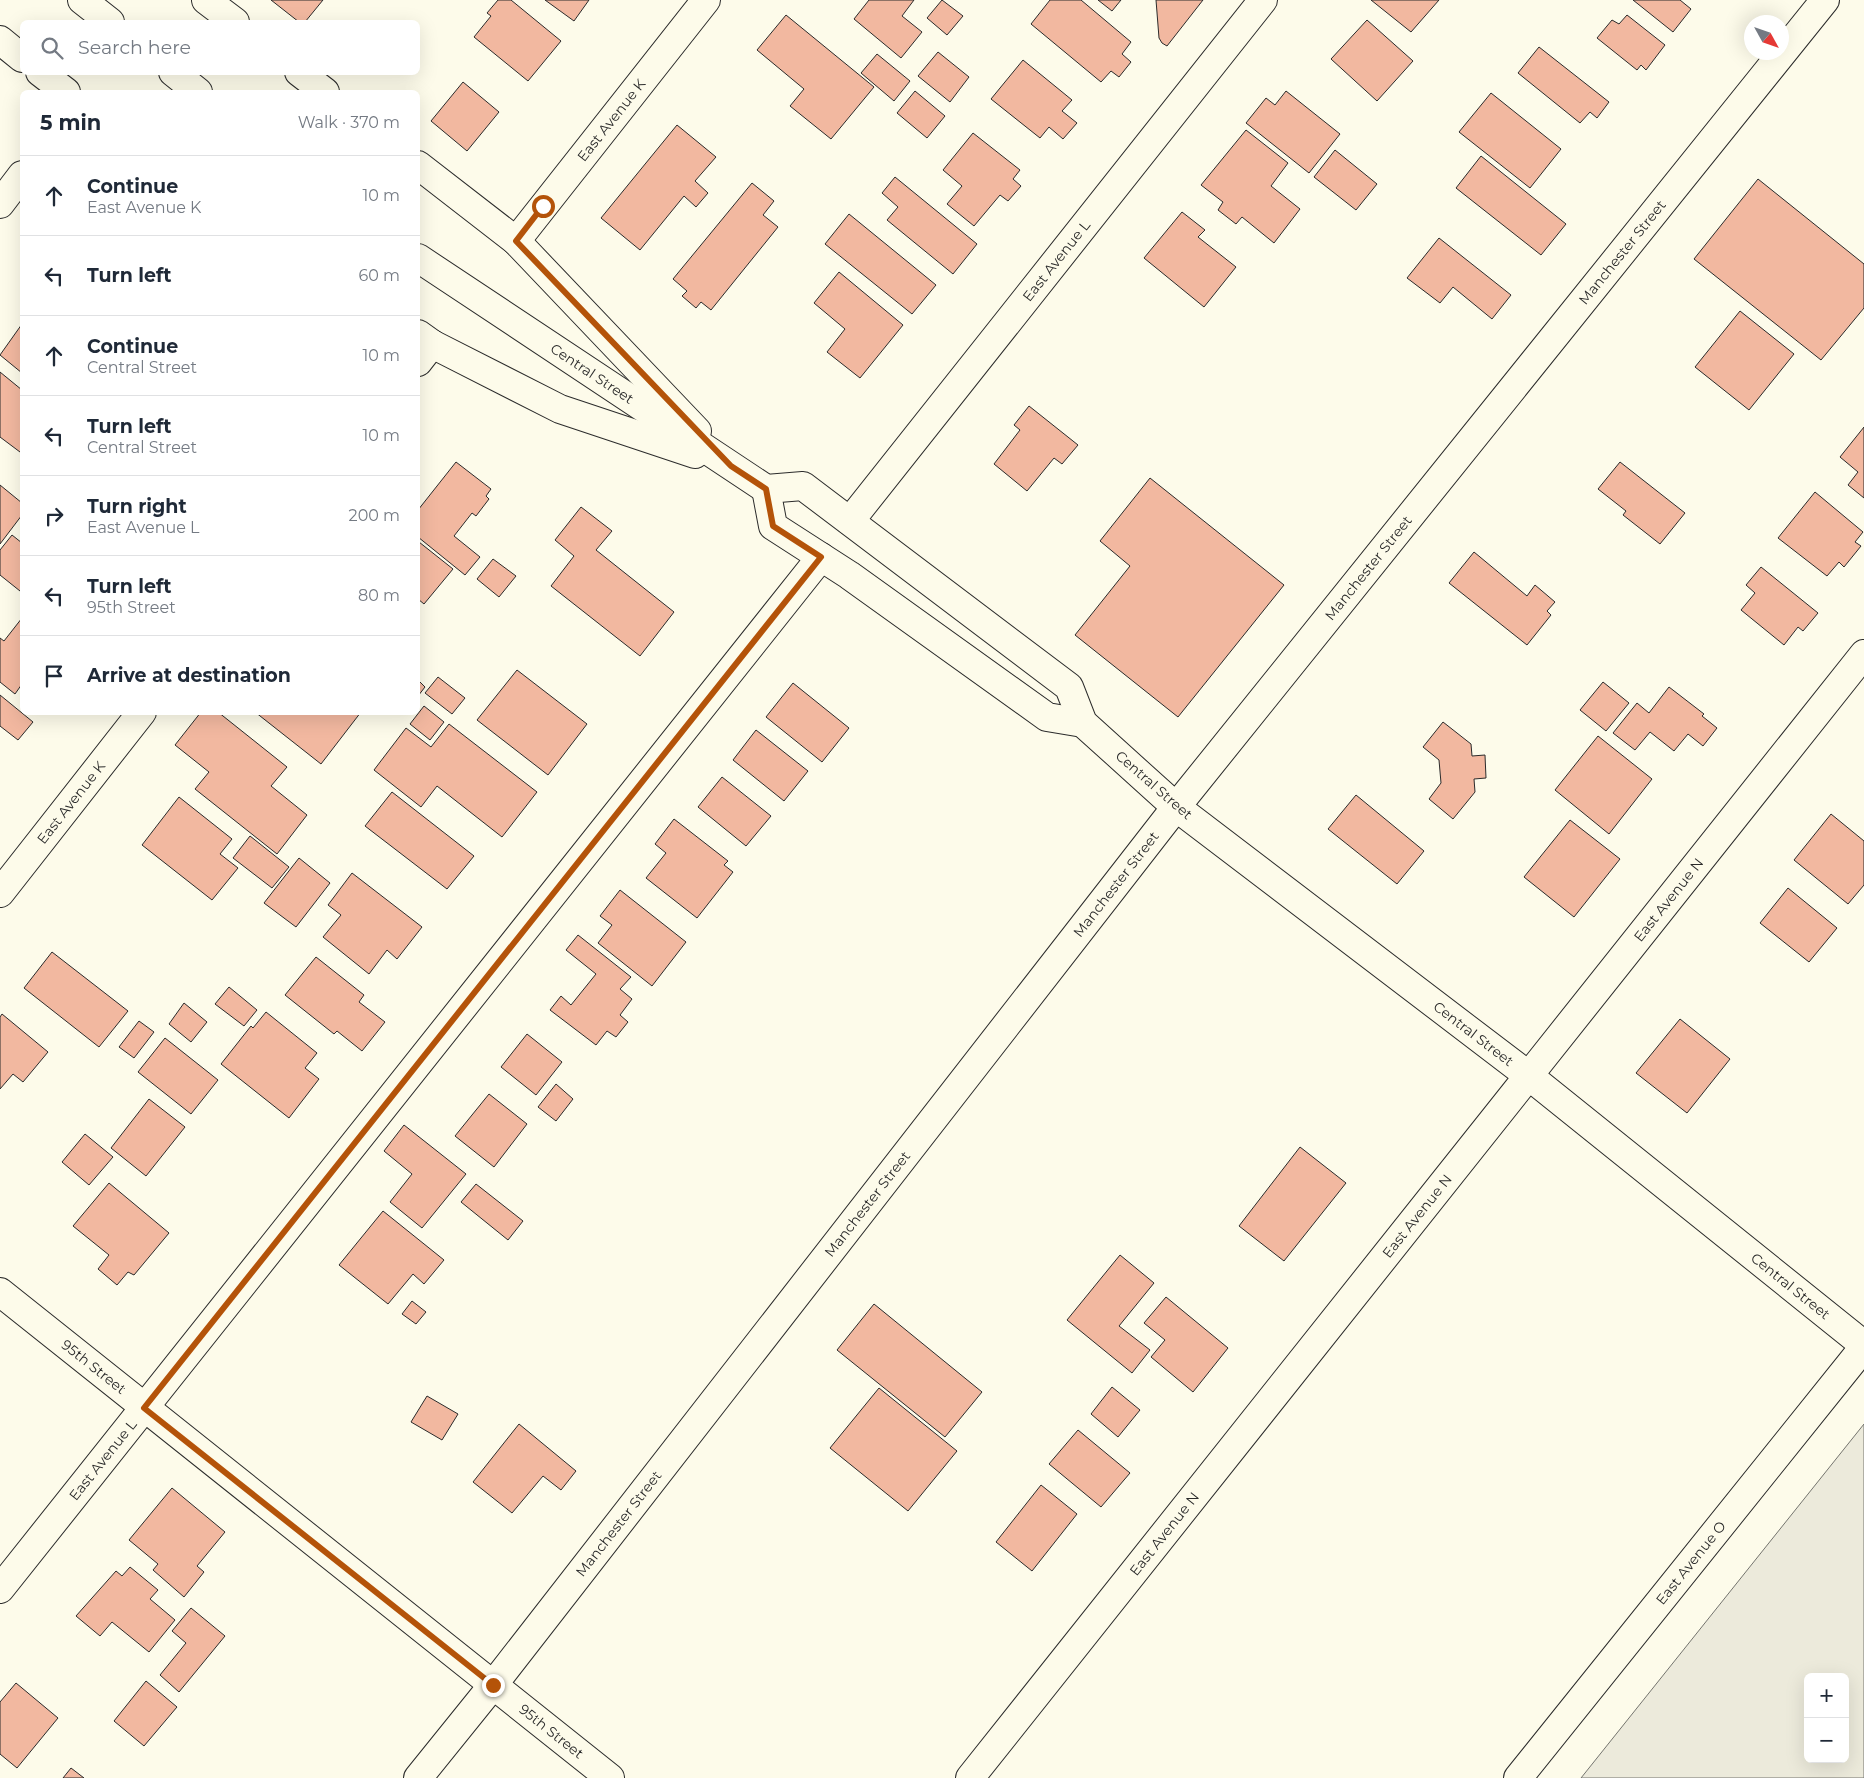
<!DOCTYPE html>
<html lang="en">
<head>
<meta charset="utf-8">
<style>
	body { margin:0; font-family:Montserrat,sans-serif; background:#f6f6f7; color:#1f2937 }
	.controls { position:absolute; right:15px; bottom:15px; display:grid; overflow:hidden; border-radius:8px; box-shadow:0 5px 20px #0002 }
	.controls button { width:45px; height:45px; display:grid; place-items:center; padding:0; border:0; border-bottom:1px solid #e0e1e3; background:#fff; color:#1f2937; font:25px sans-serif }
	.compass { position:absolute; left:1744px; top:15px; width:45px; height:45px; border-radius:50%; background:#fff; box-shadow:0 5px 20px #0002; rotate:130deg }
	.stop { position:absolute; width:15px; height:15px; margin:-11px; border:4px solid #b45309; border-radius:50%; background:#fff }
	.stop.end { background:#b45309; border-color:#fff; box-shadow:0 1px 5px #0008 }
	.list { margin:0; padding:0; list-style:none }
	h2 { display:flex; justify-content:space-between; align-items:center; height:65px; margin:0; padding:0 20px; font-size:21px }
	h2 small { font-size:16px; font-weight:400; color:#747a83 }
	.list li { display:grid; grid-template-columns:32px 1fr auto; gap:15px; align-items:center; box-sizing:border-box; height:80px; padding:0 20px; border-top:1px solid #e0e1e3 }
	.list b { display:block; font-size:19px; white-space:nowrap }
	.list p { margin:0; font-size:16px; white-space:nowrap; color:#747a83 }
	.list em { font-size:16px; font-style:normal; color:#747a83 }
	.icon { flex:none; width:28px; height:28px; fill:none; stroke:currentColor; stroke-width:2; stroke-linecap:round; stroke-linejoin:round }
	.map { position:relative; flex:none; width:1864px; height:1778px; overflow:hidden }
	.search { position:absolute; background:#fff; box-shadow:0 5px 20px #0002; left:20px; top:20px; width:400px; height:55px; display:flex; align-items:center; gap:12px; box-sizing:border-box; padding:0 18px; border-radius:8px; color:#747a83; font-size:19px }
	.panel { position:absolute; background:#fff; box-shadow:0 5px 20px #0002; left:20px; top:90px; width:400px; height:625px; border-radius:8px }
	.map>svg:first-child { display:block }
	.parking { fill:#eceadb; stroke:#74746e; fill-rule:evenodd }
	.building { fill:#f2b8a0; stroke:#2b2b2b }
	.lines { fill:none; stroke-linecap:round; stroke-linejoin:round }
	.minor-casing { stroke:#2b2b2b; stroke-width:30 }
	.major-casing { stroke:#2b2b2b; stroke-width:30 }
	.minor { stroke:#fdfbea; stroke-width:28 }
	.major { stroke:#fdfbea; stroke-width:28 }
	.route { stroke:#b45309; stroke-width:6 }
	.labels { text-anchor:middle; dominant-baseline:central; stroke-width:4; stroke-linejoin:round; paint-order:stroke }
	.street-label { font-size:14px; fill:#2b2b2b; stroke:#fdfbea }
</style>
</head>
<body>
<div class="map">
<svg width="1864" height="1778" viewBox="0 0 1864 1778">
	<rect width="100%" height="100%" fill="#fdfbea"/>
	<path class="parking" d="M1864 1424V1778H1581ZM1808 1677H1845V1759H1808Z"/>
	<path class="building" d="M271 0H323L305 22H299Z
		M498 0H511L561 41 528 81 474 37 491 16 487 13Z
		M545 0H589L574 21Z
		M869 0H914L902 16 922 32 901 58 854 19Z
		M942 0 963 16 947 35 927 18Z
		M1050 0H1081L1131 42 1122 54 1131 62 1119 77 1111 71 1101 82 1031 24Z
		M1098 0H1121L1112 11Z
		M1156 0H1203L1167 46 1162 43 1159 38Z
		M1371 0H1439L1411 32Z
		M1633 0H1680L1691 9 1673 32Z
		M786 15 874 87 831 139 790 106 804 89 757 50Z
		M1627 15 1665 45 1646 70 1641 65 1637 70 1597 38 1612 20 1619 24Z
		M1367 20 1413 61 1377 101 1331 59Z
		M1539 47 1609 102 1597 118 1590 112 1580 123 1518 73Z
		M938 52 969 77 950 102 918 76Z
		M877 54 910 81 894 101 861 73Z
		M1023 60 1072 100 1062 111 1077 123 1063 139 1049 127 1040 138 991 99Z
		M463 82 499 112 467 151 431 121Z
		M915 91 945 116 927 138 897 113Z
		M1286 91 1340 134 1309 173 1246 123 1266 98 1275 105Z
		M1491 93 1561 149 1530 188 1459 132Z
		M677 125 716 157 695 181 708 193 696 207 684 196 640 250 601 218Z
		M1246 130 1288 163 1271 186 1300 209 1274 243 1242 217 1236 224 1218 210 1223 202 1201 185Z
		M973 133 1020 170 1013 179 1021 186 1008 201 1000 195 974 226 947 204 962 186 943 170Z
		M1335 150 1377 184 1356 210 1314 177Z
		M1481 156 1566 224 1541 255 1456 188Z
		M895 177 977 244 953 274 887 220 898 207 882 193Z
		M1758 179 1864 264V308L1821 360 1694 259Z
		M752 183 774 201 763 215 778 227 711 310 701 302 696 308 682 296 687 291 673 279Z
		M1182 212 1205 230 1198 237 1236 267 1204 307 1144 258Z
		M849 214 936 285 912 314 825 244Z
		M1439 238 1511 295 1492 319 1453 287 1440 303 1407 278Z
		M839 272 903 325 860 378 827 352 845 329 814 303Z
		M1740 311 1794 354 1749 410 1695 367Z
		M22 324V373L0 355Z
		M0 372 22 390V449L20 452 0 437Z
		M1029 406 1078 445 1062 464 1054 458 1027 491 994 464 1020 430 1014 425Z
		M1864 427V498L1848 485 1858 472 1840 457Z
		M456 462 491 489 486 496 489 499 476 516 472 513 454 536 480 557 465 575 418 537V510Z
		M1620 462 1685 513 1660 544 1623 515 1626 511 1598 489Z
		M1150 478 1284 585 1178 717 1075 635 1130 566 1100 541Z
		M0 485 22 503V515L0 544Z
		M1815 492 1863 532 1855 542 1861 546 1844 567 1839 562 1827 576 1778 538Z
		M581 507 612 531 596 550 674 612 640 656 551 586 574 556 555 540Z
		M12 535 22 543V587L20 591 0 575V550Z
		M419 542 453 569 424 604 418 599V544Z
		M1474 552 1527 596 1535 585 1555 602 1547 611 1551 615 1527 645 1449 583Z
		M493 559 516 576 499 597 477 579Z
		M1761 567 1818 613 1803 631 1798 627 1784 645 1741 610 1755 593 1746 585Z
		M22 618V684L15 694 0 682V638L4 641Z
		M517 670 587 724 548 775 477 720Z
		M438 677 465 698 452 714 425 693Z
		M418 680 425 687 418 696Z
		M1603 682 1629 703 1606 731 1580 710Z
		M793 683 849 728 822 762 766 717Z
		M1669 687 1704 714 1702 716 1717 728 1703 746 1688 734 1674 751 1650 732 1635 750 1613 733 1637 703 1649 713Z
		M0 695 33 722 18 740 0 726Z
		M424 706 444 722 430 740 410 724Z
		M201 712H218L287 767 271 786 307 815 277 854 195 789 209 772 175 745Z
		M255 712H361L321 764Z
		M1443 722 1471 744 1472 756 1485 755 1486 778 1474 779 1475 792 1453 819 1429 799 1441 783 1439 760 1423 747Z
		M449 724 537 792 502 837 437 786 421 807 374 770 406 728 431 747Z
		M756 730 808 771 784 801 733 760Z
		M1598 736 1652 779 1609 834 1555 790Z
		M722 777 771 816 746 846 698 807Z
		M392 792 474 856 447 889 365 826Z
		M1356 795 1424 851 1397 884 1328 829Z
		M179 797 232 839 220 854 238 868 212 900 142 845Z
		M1831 814 1864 841V885L1848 904 1794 860Z
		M674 819 728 861 724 865 733 872 697 918 646 878 666 853 655 844Z
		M1570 820 1620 859 1574 917 1524 877Z
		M250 836 289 867 272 888 233 858Z
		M299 858 330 883 296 927 264 903Z
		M352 873 422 927 397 959 387 950 369 974 323 937 341 915 328 905Z
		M1788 888 1837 928 1809 962 1760 923Z
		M620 890 686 942 652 986 598 943 612 925 600 916Z
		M578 935 631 977 620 989 632 999 620 1015 628 1022 616 1037 607 1031 596 1045 550 1010 561 996 571 1005 596 974 566 950Z
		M52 952 128 1011 99 1047 24 988Z
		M316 957 364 995 359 1002 385 1022 362 1051 337 1031 334 1034 285 995Z
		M229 987 257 1010 244 1026 215 1004Z
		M184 1003 207 1022 191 1042 169 1024Z
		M266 1012 317 1053 305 1068 319 1079 289 1118 221 1064 251 1026 253 1028Z
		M2 1014 48 1052 23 1082 13 1074 0 1089V1017Z
		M1680 1019 1730 1059 1687 1113 1636 1073Z
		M139 1021 154 1032 134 1058 119 1047Z
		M527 1034 562 1062 536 1095 501 1067Z
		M165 1038 218 1080 191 1114 138 1072Z
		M556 1084 573 1099 556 1121 538 1107Z
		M489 1094 527 1124 494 1167 455 1136Z
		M149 1099 185 1127 146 1176 111 1148Z
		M404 1125 466 1174 422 1228 390 1202 412 1174 384 1151Z
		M85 1134 113 1157 89 1185 62 1162Z
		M1300 1147 1346 1183 1284 1261 1239 1226Z
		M109 1183 169 1233 134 1275 128 1272 117 1285 98 1269 109 1255 73 1226Z
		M476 1184 523 1221 508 1240 461 1202Z
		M383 1211 444 1260 424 1284 413 1274 388 1304 339 1265Z
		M1120 1255 1154 1283 1119 1326 1150 1350 1132 1373 1067 1320Z
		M1166 1297 1228 1348 1193 1392 1151 1357 1165 1340 1144 1323Z
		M412 1301 426 1312 416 1324 402 1314Z
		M874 1304 982 1392 945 1437 837 1350Z
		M1112 1387 1140 1410 1118 1437 1091 1414Z
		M879 1388 957 1451 908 1511 830 1448Z
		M427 1396 458 1414 442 1440 411 1422Z
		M519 1424 576 1471 561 1490 543 1476 512 1513 473 1482Z
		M1078 1430 1130 1473 1101 1507 1049 1464Z
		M1041 1485 1077 1514 1032 1571 996 1542Z
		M172 1488 225 1532 197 1566 204 1572 184 1597 153 1570 158 1564 129 1540Z
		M130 1567 158 1590 150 1599 175 1620 149 1652 112 1622 100 1636 76 1616 116 1571 122 1576Z
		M191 1608 225 1636 179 1692 160 1675 186 1643 172 1631Z
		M146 1681 177 1707 144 1746 114 1721Z
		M16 1683 58 1718 17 1768 0 1754V1702Z
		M71 1768 84 1778H63Z"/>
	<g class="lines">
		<defs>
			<g id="minor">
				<path d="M206 0 235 22"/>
				<path d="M0 40 22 58"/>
				<path d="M40 72 66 92"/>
				<path d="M299 72 325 92"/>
				<path id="s1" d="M418 165 516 241 706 0"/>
				<path d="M0 204 22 175"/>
				<path d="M418 334 432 344 418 362"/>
				<path id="s2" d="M850 521 1263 0"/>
				<path id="s3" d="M0 893 142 712"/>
				<path id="s4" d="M0 1292 610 1778"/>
				<path id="s5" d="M0 1589 821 557"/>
				<path id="s6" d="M418 1778 493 1685 1176 807 1529 1076 1864 1345"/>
				<path id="s7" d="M970 1778 1864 654"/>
				<path id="s8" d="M1518 1778 1864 1347"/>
			</g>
			<g id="major">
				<path d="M82 0 110 22"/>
				<path d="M173 72 198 92"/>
				<path d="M516 241 697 431"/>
				<path id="s9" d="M418 258 766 489 803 486 1069 687 1083 723 1176 807 1825 0"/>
				<path d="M432 344 560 409 695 454"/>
				<path d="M766 489 773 526 849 575 1047 717 1083 723"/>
			</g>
		</defs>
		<use href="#minor" class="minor-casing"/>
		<use href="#major" class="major-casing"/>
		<use href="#minor" class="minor"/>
		<use href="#major" class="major"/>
	</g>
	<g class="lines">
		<path class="route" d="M493 1685 144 1408 821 557 773 526 766 489 731 466 516 241 543 206"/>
	</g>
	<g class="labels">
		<g class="street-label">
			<text stroke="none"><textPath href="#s1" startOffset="278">East Avenue K</textPath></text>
			<text stroke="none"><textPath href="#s9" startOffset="1664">Manchester Street</textPath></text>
			<text stroke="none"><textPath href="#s2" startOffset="332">East Avenue L</textPath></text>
			<text stroke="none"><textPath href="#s9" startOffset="209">Central Street</textPath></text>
			<text stroke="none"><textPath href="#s9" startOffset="1259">Manchester Street</textPath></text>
			<text transform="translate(1154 785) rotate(41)">Central Street</text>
			<text stroke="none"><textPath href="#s3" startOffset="115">East Avenue K</textPath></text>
			<text stroke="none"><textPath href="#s6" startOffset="1134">Manchester Street</textPath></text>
			<text stroke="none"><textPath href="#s7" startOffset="1122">East Avenue N</textPath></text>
			<text stroke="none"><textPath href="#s6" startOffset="1606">Central Street</textPath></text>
			<text stroke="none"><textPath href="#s6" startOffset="729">Manchester Street</textPath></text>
			<text stroke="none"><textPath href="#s7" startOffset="718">East Avenue N</textPath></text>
			<text stroke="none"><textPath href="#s6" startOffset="2011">Central Street</textPath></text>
			<text stroke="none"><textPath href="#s4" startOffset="120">95th Street</textPath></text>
			<text stroke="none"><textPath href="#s5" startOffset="165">East Avenue L</textPath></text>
			<text stroke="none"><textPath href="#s6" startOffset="324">Manchester Street</textPath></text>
			<text stroke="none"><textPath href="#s7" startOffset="312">East Avenue N</textPath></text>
			<text stroke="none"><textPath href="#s8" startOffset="276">East Avenue O</textPath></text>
			<text stroke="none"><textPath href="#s4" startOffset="705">95th Street</textPath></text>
		</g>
	</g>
</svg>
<div class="controls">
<button>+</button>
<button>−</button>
</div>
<svg class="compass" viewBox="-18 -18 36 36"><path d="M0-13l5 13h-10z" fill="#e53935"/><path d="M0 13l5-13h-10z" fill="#747a83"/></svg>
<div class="stop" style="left:543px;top:206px"></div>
<div class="stop end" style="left:493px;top:1685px"></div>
<div class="search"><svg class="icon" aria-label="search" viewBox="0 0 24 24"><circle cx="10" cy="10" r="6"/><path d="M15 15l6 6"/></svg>Search here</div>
<section class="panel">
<h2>5 min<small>Walk · 370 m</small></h2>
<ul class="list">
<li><svg class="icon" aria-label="ahead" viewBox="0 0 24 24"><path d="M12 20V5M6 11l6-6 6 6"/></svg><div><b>Continue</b><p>East Avenue K</p></div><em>10 m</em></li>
<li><svg class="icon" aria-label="left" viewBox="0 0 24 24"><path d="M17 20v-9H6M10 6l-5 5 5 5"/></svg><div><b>Turn left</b></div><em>60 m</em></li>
<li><svg class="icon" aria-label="ahead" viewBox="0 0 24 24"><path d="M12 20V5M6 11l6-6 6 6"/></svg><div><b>Continue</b><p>Central Street</p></div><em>10 m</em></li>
<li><svg class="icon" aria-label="left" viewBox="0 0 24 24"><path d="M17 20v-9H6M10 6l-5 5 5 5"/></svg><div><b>Turn left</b><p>Central Street</p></div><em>10 m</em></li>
<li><svg class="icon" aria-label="right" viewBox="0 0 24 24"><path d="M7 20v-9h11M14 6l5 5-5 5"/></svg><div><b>Turn right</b><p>East Avenue L</p></div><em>200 m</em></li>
<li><svg class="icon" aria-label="left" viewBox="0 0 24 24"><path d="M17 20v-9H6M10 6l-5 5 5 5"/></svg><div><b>Turn left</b><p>95th Street</p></div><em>80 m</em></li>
<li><svg class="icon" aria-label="arrive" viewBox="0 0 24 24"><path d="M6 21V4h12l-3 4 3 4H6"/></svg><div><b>Arrive at destination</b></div></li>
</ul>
</section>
</div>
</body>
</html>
